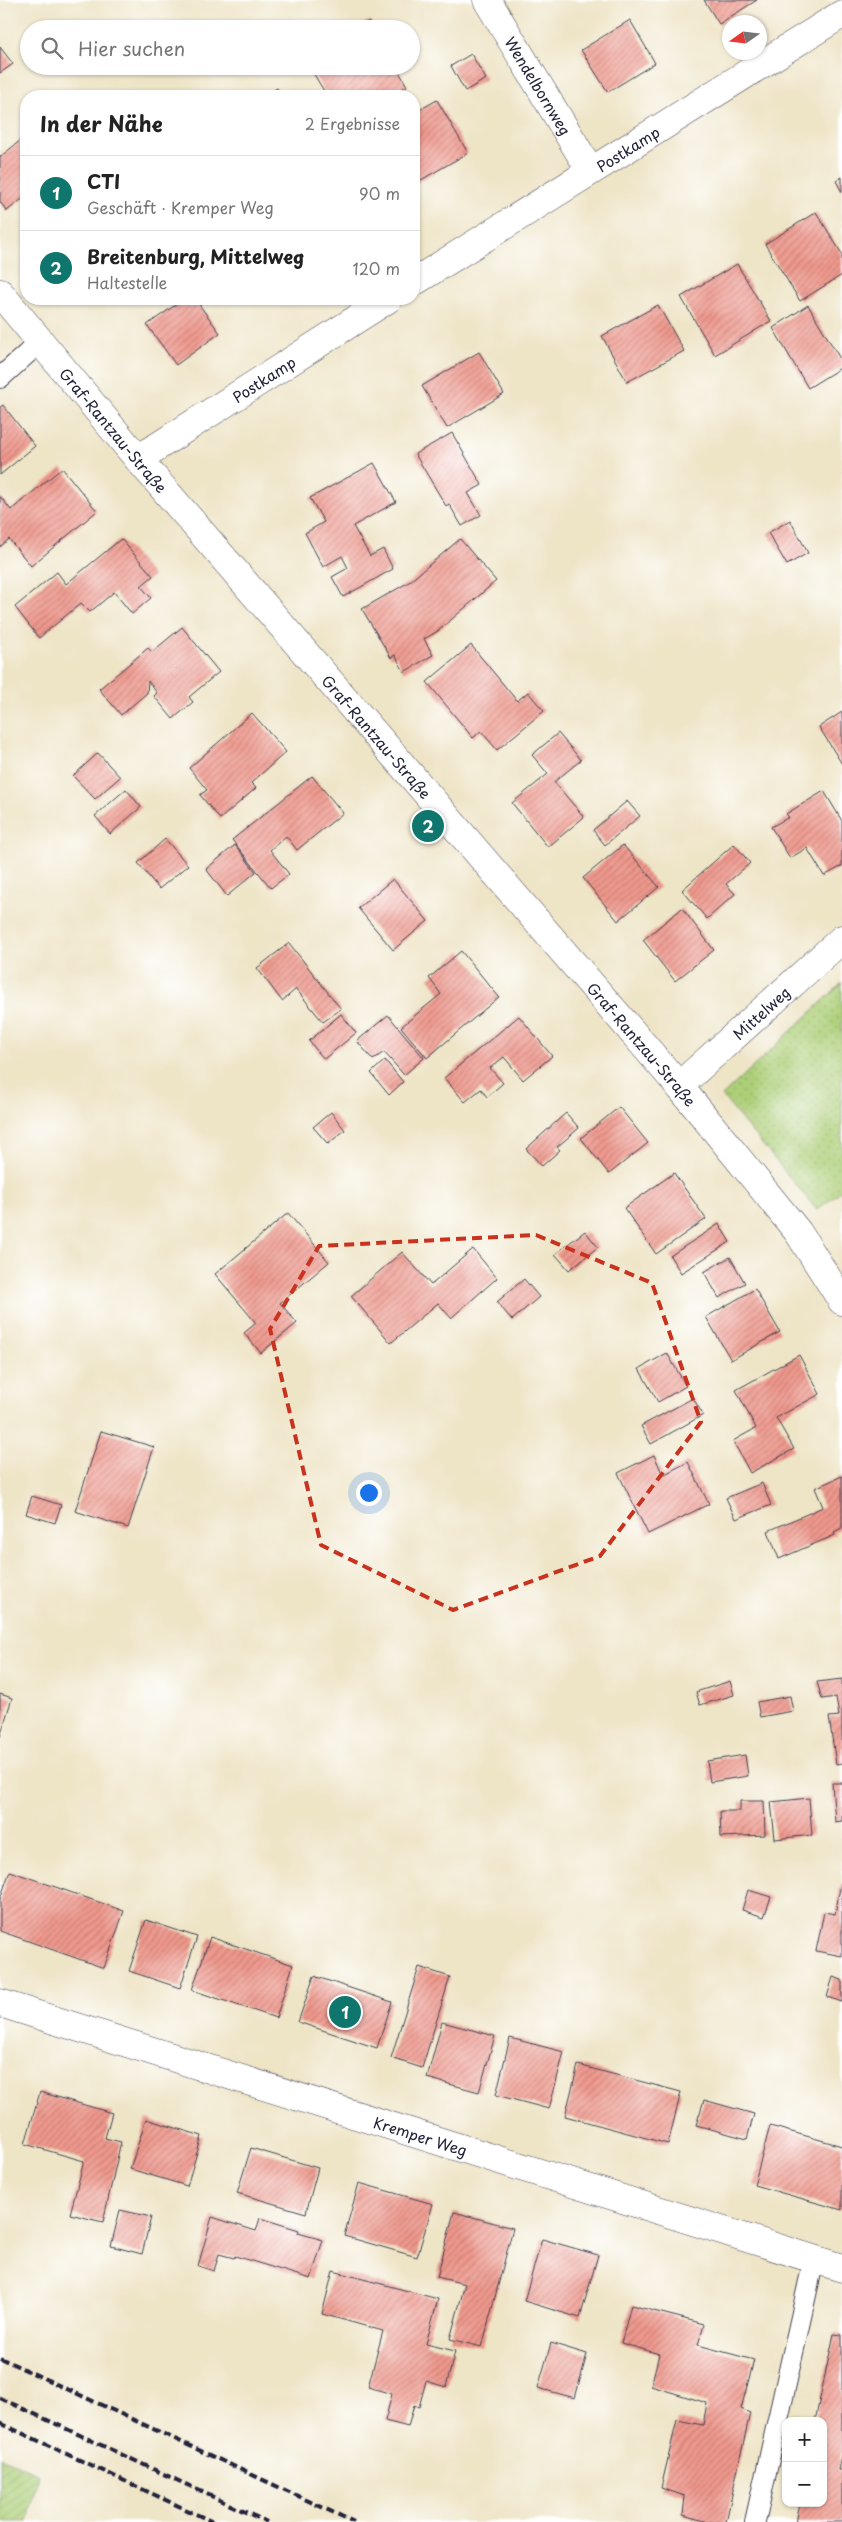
<!DOCTYPE html>
<html lang="de">
<head>
<meta charset="utf-8">
<style>
	body { margin:0; font-family:"Playpen Sans",sans-serif; background:#f6f6f6; color:#222 }
	.controls { position:absolute; right:15px; bottom:15px; display:grid; overflow:hidden; border-radius:10px; box-shadow:0 1px 4px #0004 }
	.controls button { width:45px; height:45px; display:grid; place-items:center; padding:0; border:0; border-bottom:1px solid #e0e0e0; background:#fff; color:#222; font:25px sans-serif }
	.compass { position:absolute; left:722px; top:15px; width:45px; height:45px; border-radius:50%; background:#fff; box-shadow:0 1px 4px #0004; rotate:256deg }
	.you { position:absolute; left:368px; top:1492px; width:18px; height:18px; margin:-12px; border:4px solid #fff; border-radius:50%; background:#1a73e8; box-shadow:0 0 0 8px #1a73e833 }
	.badge { display:grid; place-items:center; width:32px; height:32px; border-radius:50%; background:#0f766e; color:#fff; font-size:16px; font-weight:700 }
	.pin { position:absolute; translate:-50% -50%; border:2px solid #fff; box-shadow:0 1px 5px #0006 }
	.list { margin:0; padding:0; list-style:none }
	h2 { display:flex; justify-content:space-between; align-items:center; height:65px; margin:0; padding:0 20px; font-size:21px }
	h2 small { font-size:16px; font-weight:400; color:#767676 }
	.list li { display:grid; grid-template-columns:32px 1fr auto; gap:15px; align-items:center; box-sizing:border-box; height:75px; padding:0 20px; border-top:1px solid #e0e0e0 }
	.list b { display:block; font-size:19px; white-space:nowrap }
	.list p { margin:0; font-size:16px; white-space:nowrap; color:#767676 }
	.list em { font-size:16px; font-style:normal; color:#767676 }
	.icon { flex:none; width:28px; height:28px; fill:none; stroke:currentColor; stroke-width:2; stroke-linecap:round; stroke-linejoin:round }
	.map { position:relative; flex:none; width:842px; height:2522px; overflow:hidden }
	.search { position:absolute; background:#fff; box-shadow:0 1px 4px #0004; left:20px; top:20px; width:400px; height:55px; display:flex; align-items:center; gap:12px; box-sizing:border-box; padding:0 18px; border-radius:28px; color:#767676; font-size:19px }
	.panel { position:absolute; background:#fff; box-shadow:0 1px 4px #0004; left:20px; top:90px; width:400px; height:215px; border-radius:20px }
	.map>svg:first-child { display:block }
	.park { fill:url(#park-dots); stroke:#68785a }
	.garden { fill:url(#garden-furrows); stroke:#68785a }
	.building { fill:url(#building-hatch) }
	.lines { fill:none; stroke-linecap:round; stroke-linejoin:round }
	.lane-casing { stroke:#413f50; stroke-width:22 }
	.street-casing { stroke:#413f50; stroke-width:29 }
	.secondary-casing { stroke:#413f50; stroke-width:29 }
	.lane { stroke:#fff; stroke-width:20 }
	.street { stroke:#fff; stroke-width:28 }
	.secondary { stroke:#fff; stroke-width:28 }
	.rail { stroke:#22223b; stroke-width:4; stroke-dasharray:8 4; stroke-linecap:butt }
	.marked { fill:none; stroke:#c8321e; stroke-width:4; stroke-dasharray:10 6; stroke-linejoin:round }
	.labels { text-anchor:middle; dominant-baseline:central; stroke-width:4; stroke-linejoin:round; paint-order:stroke }
	.street-label { font-size:15px; fill:#22223b; stroke:#fff }
</style>
</head>
<body>
<div class="map">
<svg width="842" height="2522" viewBox="0 0 842 2522">
	<defs>
		<pattern id="park-dots" width="8" height="8" patternUnits="userSpaceOnUse" patternTransform="scale(1.25)"><rect width="8" height="8" fill="#adcf78"/><path d="M2 2h.1M6 6h.1" fill="none" stroke="#95b169" stroke-width="1.8" stroke-linecap="round"/></pattern>
		<pattern id="garden-furrows" width="10" height="10" patternUnits="userSpaceOnUse" patternTransform="scale(1.25)"><rect width="10" height="10" fill="#adcf78"/><path d="M-1 1l2-2M0 10L10 0M9 11l2-2" fill="none" stroke="#95b169"/></pattern>
		<pattern id="building-hatch" width="6" height="6" patternUnits="userSpaceOnUse" patternTransform="scale(1.25)"><rect width="6" height="6" fill="#f0998d"/><path d="M-1 1l2-2M0 6l6-6M5 7l2-2" fill="none" stroke="#c27c74"/></pattern>
	</defs>
	<rect width="100%" height="100%" fill="#fff"/>
	<filter id="ink" filterUnits="userSpaceOnUse"><feTurbulence type="fractalNoise" baseFrequency=".02" numOctaves="2"/><feDisplacementMap in="SourceGraphic" scale="10" xChannelSelector="R" yChannelSelector="G"/><feConvolveMatrix kernelMatrix="1 2 1 2 8 2 1 2 1" color-interpolation-filters="sRGB"/></filter>
	<filter id="wash" filterUnits="userSpaceOnUse"><feTurbulence type="fractalNoise" baseFrequency=".0096" numOctaves="4" result="noise"/><feDisplacementMap in="SourceGraphic" scale="20" xChannelSelector="R" yChannelSelector="G"/><feGaussianBlur stdDeviation="1.12" result="paint"/><feColorMatrix in="noise" values="0 0 0 0 0 0 0 0 0 0 0 0 0 0 0 0 0 1.4 0 .05"/><feComposite in="paint" operator="in"/></filter>
	<g filter="url(#wash)">
		<rect width="100%" height="100%" fill="#eee4c6"/>
		<path class="park" d="M842 983V1190L817 1210 722 1096Z"/>
		<path class="garden" d="M0 2456 38 2474 28 2522H0Z"/>
		<g id="blocks">
			<path class="building" d="M704 0H757L719 24Z
				M630 20 655 63 608 92 581 50Z
				M369 21 373 29H355Z
				M0 47 13 64 0 73Z
				M471 54 486 79 465 91 451 66Z
				M309 66H396L407 86 389 96H327Z
				M277 88 282 96H264Z
				M437 100 468 153 414 184V113Z
				M21 140 26 147V196L7 211 0 202V157Z
				M842 177V192L836 181Z
				M816 212 842 254V275L800 301 765 244Z
				M737 264 771 321 715 355 681 297Z
				M184 299H195L220 333 176 365 147 325Z
				M658 305 684 351 627 382 602 336Z
				M808 305 842 362V367L808 388 773 328Z
				M479 352 504 394 447 428 422 386Z
				M3 405 35 446 0 475V407Z
				M452 433 482 485 468 493 481 515 462 526 449 504 446 506 415 454Z
				M374 463 396 502 353 526 370 556 383 549 393 569 343 597 332 577 348 568 342 556 323 567 305 533 324 522 310 498Z
				M62 468 97 511 31 566 9 539 0 547V496L11 510Z
				M790 520 808 553 787 565 768 533Z
				M121 539 153 576 141 586 151 598 132 614 114 592 90 612 81 603 39 638 15 607 57 572 66 584Z
				M460 539 496 581 438 631 424 639 433 655 404 672 395 655 391 658 362 609 409 582Z
				M182 627 219 672 189 697 193 702 173 719 154 696 157 693 148 681 147 693 121 715 99 689 148 648 152 652Z
				M471 645 517 701 528 692 544 711 497 750 481 731 473 738 427 682Z
				M842 712V764L819 727Z
				M252 713 286 752 251 783 256 788 220 819 200 795 207 790 189 768Z
				M558 733 581 760 554 782 584 817 548 847 512 803 548 774 532 755Z
				M98 753 120 777 95 799 73 776Z
				M312 776 343 813 297 850 286 836 270 850 289 874 271 888 232 840Z
				M126 789 141 807 110 834 95 816Z
				M824 791 842 821V866L824 876 807 848 790 858 771 827 789 817 786 814Z
				M627 801 640 816 605 845 593 830Z
				M165 839 188 865 159 889 138 863Z
				M734 844 750 863 726 884 735 894 707 919 682 890Z
				M235 845 256 872 227 896 206 869Z
				M623 845 659 887 618 921 583 878Z
				M393 879 428 921 393 950 358 908Z
				M682 908 714 950 675 981 643 940Z
				M289 943 341 1009 323 1022 296 989 282 1001 257 968Z
				M461 951 499 997 427 1058 401 1027 441 994 429 978Z
				M341 1014 356 1033 324 1059 309 1041Z
				M388 1015 424 1058 404 1075 384 1052 373 1060 357 1041Z
				M519 1016 552 1056 523 1080 504 1057 490 1068 503 1083 487 1097 481 1089 465 1102 444 1078Z
				M385 1060 403 1082 389 1095 371 1073Z
				M619 1107 648 1143 609 1174 581 1138Z
				M331 1112 345 1130 328 1144 313 1127Z
				M566 1113 579 1128 557 1147 560 1150 542 1166 526 1149Z
				M674 1173 706 1219 656 1254 624 1208Z
				M288 1213 329 1262 280 1303 297 1323 261 1353 244 1333 256 1323 215 1274Z
				M719 1224 730 1242 681 1273 670 1256Z
				M585 1231 598 1247 569 1270 555 1254Z
				M473 1249 497 1278 451 1318 438 1303 391 1343 351 1296 402 1252 431 1285Z
				M730 1257 745 1283 719 1298 704 1272Z
				M524 1279 539 1297 512 1320 497 1302Z
				M755 1289 780 1332 731 1360 706 1317Z
				M667 1353 686 1386 658 1402 639 1369Z
				M799 1355 820 1394 776 1418 794 1449 750 1473 733 1441 756 1428 736 1390Z
				M693 1398 703 1415 651 1444 641 1426Z
				M101 1431 154 1447 128 1528 75 1511Z
				M654 1455 663 1475 688 1462 709 1504 648 1534 618 1473Z
				M842 1476V1528L834 1532 835 1535 779 1559 768 1531 823 1507 815 1488Z
				M762 1483 771 1505 736 1519 726 1498Z
				M32 1496 61 1505 55 1523 26 1514Z
				M842 1679V1763L836 1764 829 1717 839 1716 836 1697 822 1699 817 1682Z
				M730 1681 734 1695 700 1705 696 1692Z
				M0 1694 12 1698 0 1737Z
				M790 1696 793 1711 760 1717 757 1702Z
				M745 1755 748 1776 710 1782 707 1761Z
				M832 1783H842V1821L835 1822Z
				M809 1798 812 1835 775 1839 771 1802Z
				M740 1801H764L765 1835 721 1837 720 1811H740Z
				M10 1871 124 1911 104 1968 0 1931V1899Z
				M841 1883H842V1956L816 1951 824 1912 835 1914Z
				M748 1890 771 1897 764 1917 742 1910Z
				M146 1920 197 1937 180 1988 129 1971Z
				M210 1937 293 1965 276 2018 192 1990Z
				M419 1967 450 1977 422 2068 391 2058Z
				M314 1976 392 2002 377 2048 298 2022Z
				M833 1977 842 1980V2002L827 1997Z
				M442 2022 495 2036 479 2092 427 2078Z
				M510 2038 564 2052 549 2109 496 2095Z
				M578 2065 681 2092 668 2144 565 2116Z
				M40 2092 112 2113 105 2138 121 2142 103 2222 70 2214 84 2161 25 2144Z
				M704 2100 754 2114 747 2139 696 2125Z
				M146 2119 202 2136 187 2186 130 2169Z
				M770 2126 842 2146V2210L754 2185Z
				M251 2148 318 2168 306 2213 237 2193Z
				M359 2183 433 2204 417 2257 344 2236Z
				M120 2210 151 2217 142 2254 111 2246Z
				M454 2212 513 2228 482 2347 450 2339 465 2284 437 2277Z
				M212 2217 256 2231 260 2218 299 2230 298 2233 323 2240 311 2279 235 2256 234 2258 219 2254 214 2271 198 2266Z
				M542 2239 598 2255 580 2318 524 2301Z
				M333 2271 438 2299 426 2344 455 2351 446 2387 426 2381 419 2407 414 2405 408 2427 385 2421 392 2394 368 2387 383 2331 322 2314Z
				M631 2305 704 2324 698 2345 754 2360 741 2409 750 2413 726 2522H708L683 2515 685 2496 661 2488 677 2420 703 2425 707 2403 651 2386 659 2354 621 2343Z
				M834 2334 842 2335V2452L838 2470H842V2522H796L800 2503H823V2421H815Z
				M551 2343 587 2354 575 2398 538 2388Z
				M786 2437V2459L780 2458Z"/>
		</g>
	</g>
	<g filter="url(#ink)">
		<use href="#blocks" fill-opacity="0" stroke="#413f50" stroke-width="1"/>
		<g class="lines">
			<defs>
				<path id="lane" d="M0 378 40 342
					M755 2522 814 2259"/>
				<g id="street">
					<path id="s1" d="M487 0 590 170"/>
					<path id="s2" d="M414 282 842 14"/>
					<path id="s3" d="M0 293 138 459 679 1086 798 1232 842 1301"/>
					<path id="s4" d="M138 459 388 299"/>
					<path id="s5" d="M679 1086 842 939"/>
				</g>
				<g id="secondary">
					<path id="s6" d="M0 2003 842 2268"/>
				</g>
			</defs>
			<use href="#lane" class="lane-casing"/>
			<use href="#street" class="street-casing"/>
			<use href="#secondary" class="secondary-casing"/>
			<use href="#lane" class="lane"/>
			<use href="#street" class="street"/>
			<use href="#secondary" class="secondary"/>
			<path class="rail" d="M0 2358 354 2522
				M0 2398 267 2522
				M0 2423 213 2522"/>
		</g>
	</g>
	<path class="marked" d="M536 1235 652 1283 701 1422 600 1556 453 1610 321 1545 270 1329 319 1246Z"/>
	<g class="labels">
		<g class="street-label">
			<text stroke="none"><textPath href="#s1" startOffset="100">Wendelbornweg</textPath></text>
			<text stroke="none"><textPath href="#s2" startOffset="252">Postkamp</textPath></text>
			<text stroke="none"><textPath href="#s4" startOffset="149">Postkamp</textPath></text>
			<text stroke="none"><textPath href="#s3" startOffset="178">Graf-Rantzau-Straße</textPath></text>
			<text stroke="none"><textPath href="#s3" startOffset="582">Graf-Rantzau-Straße</textPath></text>
			<text stroke="none"><textPath href="#s5" startOffset="110">Mittelweg</textPath></text>
			<text stroke="none"><textPath href="#s3" startOffset="988">Graf-Rantzau-Straße</textPath></text>
			<text stroke="none"><textPath href="#s6" startOffset="441">Kremper Weg</textPath></text>
		</g>
	</g>
</svg>
<div class="controls">
<button>+</button>
<button>−</button>
</div>
<svg class="compass" viewBox="-18 -18 36 36"><path d="M0-13l5 13h-10z" fill="#e53935"/><path d="M0 13l5-13h-10z" fill="#767676"/></svg>
<div class="you"></div>
<div class="pin badge" style="left:345px;top:2012px">1</div>
<div class="pin badge" style="left:428px;top:826px">2</div>
<div class="search"><svg class="icon" aria-label="search" viewBox="0 0 24 24"><circle cx="10" cy="10" r="6"/><path d="M15 15l6 6"/></svg>Hier suchen</div>
<section class="panel">
<h2>In der Nähe<small>2 Ergebnisse</small></h2>
<ul class="list">
<li><span class="badge">1</span><div><b>CTI</b><p>Geschäft · Kremper Weg</p></div><em>90 m</em></li>
<li><span class="badge">2</span><div><b>Breitenburg, Mittelweg</b><p>Haltestelle</p></div><em>120 m</em></li>
</ul>
</section>
</div>
</body>
</html>
